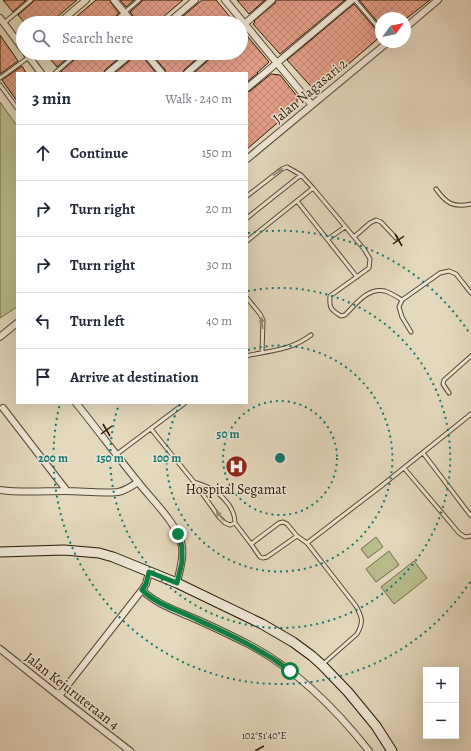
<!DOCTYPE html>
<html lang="en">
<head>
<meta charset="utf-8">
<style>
	body { margin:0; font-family:Alegreya,serif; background:#f6f6f7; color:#1f2937 }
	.controls { position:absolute; right:12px; bottom:12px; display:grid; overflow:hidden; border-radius:0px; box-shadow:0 4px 16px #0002 }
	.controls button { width:36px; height:36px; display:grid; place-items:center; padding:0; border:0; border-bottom:1px solid #e0e1e3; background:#fff; color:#1f2937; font:20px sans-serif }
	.compass { position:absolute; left:375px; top:12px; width:36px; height:36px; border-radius:50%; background:#fff; box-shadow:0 4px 16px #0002; rotate:57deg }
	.stop { position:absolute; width:12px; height:12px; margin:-9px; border:3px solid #0b8043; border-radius:50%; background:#fff }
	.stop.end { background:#0b8043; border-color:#fff; box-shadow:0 1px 4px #0008 }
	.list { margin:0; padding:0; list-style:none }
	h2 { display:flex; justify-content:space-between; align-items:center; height:52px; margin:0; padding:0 16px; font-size:17px }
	h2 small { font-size:13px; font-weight:400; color:#747a83 }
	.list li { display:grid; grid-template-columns:26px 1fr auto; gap:12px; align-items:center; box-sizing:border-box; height:56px; padding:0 16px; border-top:1px solid #e0e1e3 }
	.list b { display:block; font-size:15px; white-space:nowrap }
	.list em { font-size:13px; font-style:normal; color:#747a83 }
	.icon { flex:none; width:22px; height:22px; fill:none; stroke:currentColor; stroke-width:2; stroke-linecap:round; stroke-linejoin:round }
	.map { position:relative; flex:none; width:471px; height:751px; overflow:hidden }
	.search { position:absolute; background:#fff; box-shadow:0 4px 16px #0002; left:16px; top:16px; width:232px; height:44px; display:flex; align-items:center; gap:10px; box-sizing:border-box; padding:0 14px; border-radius:22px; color:#747a83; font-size:15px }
	.panel { position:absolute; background:#fff; box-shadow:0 4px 16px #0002; left:16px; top:72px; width:232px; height:332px; border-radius:0px }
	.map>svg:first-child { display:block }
	.grass { fill:#babe8d; stroke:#706a47 }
	.building { fill:url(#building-cross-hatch); stroke:#271601 }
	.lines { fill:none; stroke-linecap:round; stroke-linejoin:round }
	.lane-casing { stroke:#564730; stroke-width:5 }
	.street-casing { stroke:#564730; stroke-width:8 }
	.secondary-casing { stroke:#271601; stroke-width:11 }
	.lane { stroke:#eee6d4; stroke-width:3 }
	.street { stroke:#eee6d4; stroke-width:6 }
	.secondary { stroke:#eee6d4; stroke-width:9 }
	.oneway { fill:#948875 }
	.route { stroke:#0b8043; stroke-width:5 }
	.ticks { fill:none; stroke:#271601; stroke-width:1.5 }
	.ring { fill:none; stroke:#0f766e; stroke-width:2; stroke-dasharray:2 4 }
	.labels { text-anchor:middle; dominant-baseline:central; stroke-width:3; stroke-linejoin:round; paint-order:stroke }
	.street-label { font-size:14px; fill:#271601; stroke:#eee6d4 }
	.poi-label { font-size:14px; fill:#271601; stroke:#eee6d4 }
	.ticks-label { font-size:10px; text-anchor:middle; fill:#271601; stroke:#eee6d4; stroke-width:3; stroke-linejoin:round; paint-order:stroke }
	.centre { fill:#0f766e; stroke:#eee6d4; stroke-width:2 }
	.ring-label { font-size:12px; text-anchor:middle; font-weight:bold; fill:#0f766e; stroke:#eee6d4; stroke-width:3; stroke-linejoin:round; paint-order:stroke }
</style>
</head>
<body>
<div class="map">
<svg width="471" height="751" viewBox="0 0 471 751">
	<defs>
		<pattern id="building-cross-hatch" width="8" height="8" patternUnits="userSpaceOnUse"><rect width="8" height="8" fill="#e49f88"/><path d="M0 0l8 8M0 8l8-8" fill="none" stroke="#c48874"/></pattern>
	</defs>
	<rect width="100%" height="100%" fill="#e5d9bd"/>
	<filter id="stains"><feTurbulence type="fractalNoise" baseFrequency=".005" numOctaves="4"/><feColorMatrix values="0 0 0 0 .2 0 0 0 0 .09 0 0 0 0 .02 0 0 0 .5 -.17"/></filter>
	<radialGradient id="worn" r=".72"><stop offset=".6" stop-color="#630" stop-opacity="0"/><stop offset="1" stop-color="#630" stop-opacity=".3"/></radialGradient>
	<path class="grass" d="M0 102 17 126V307L0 318Z
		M376 537 383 547 368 558 361 549Z
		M389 551 399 565 376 582 366 569Z
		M414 561 427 578 394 604 381 587Z"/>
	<path class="building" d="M3 0H26L13 12Z
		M34 0H77L50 23H25L18 15 33 2Z
		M96 0H110L111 3 119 13 110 21 109 23H69Z
		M120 0H134L126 7Z
		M142 0H183L156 23H137L136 20 130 12 141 2Z
		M202 0H216L235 23H175Z
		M237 0H265L249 14Z
		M276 0H345L280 54 253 24 255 22 254 21 275 3Z
		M359 0H430L407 18H381V26Z
		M354 4 379 33 381 34V36L316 92 287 60Z
		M241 31H243L269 62 257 73H258L247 82V73H194L213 56 214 53H241Z
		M0 35 18 61 0 74Z
		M45 53H73L57 67Z
		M81 53H125L105 70 104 73H63L61 71 80 55Z
		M136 53H141L142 56 156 73H115L135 56Z
		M151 53H203L184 70 183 73H166L165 70Z
		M22 66 26 73H17V101L2 80Z
		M271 74 280 75 297 96V106L247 149V92L250 91Z"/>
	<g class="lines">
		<defs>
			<path id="lane" d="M355 0 381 31
				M4 23 31 0
				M112 23 139 0
				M55 73 78 53
				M0 78 29 57
				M0 85 17 108
				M436 189C446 203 453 208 471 204
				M247 196 282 169 287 167 301 175 313 188 364 249 370 259 369 268 330 296C329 308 331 310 341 316L345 315C356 304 368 287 385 291 391 293 397 297 402 300
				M297 201 357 277
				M247 218 301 175
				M354 237 370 223 376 220 381 222 396 238
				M328 239 345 227
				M247 241 313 188
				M247 298 260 314 263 320 262 353
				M411 332 402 317 399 307 402 300 440 273 449 271 456 274 471 293
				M247 356 250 355C272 351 293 349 311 335
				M449 393 443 384 444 380 471 356
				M151 429 194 482 219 517 225 523 230 525 235 523C235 516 233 511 229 505 218 490 211 488 194 482
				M423 453 471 516
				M117 454 185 403
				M404 468 459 533 465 537 471 536
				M235 523 251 544 279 523 283 522 287 524 297 536 307 543 356 606C362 617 364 622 357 634L323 664
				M307 543 380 487 471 414
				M251 544 260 557 263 558 267 557 297 536"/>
			<path id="street" d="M114 0 133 23
				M225 0 277 63 312 105
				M0 18 23 49
				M59 23 86 0
				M168 23 195 0
				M241 27 272 0
				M405 28 438 0
				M26 53 41 73
				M145 53 162 73
				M108 73 132 53
				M187 73 210 53
				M247 88 352 0
				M247 159 388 42
				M0 337 17 323
				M76 403C97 429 117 456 138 482 151 499 180 526 182 547 184 559 179 572 177 583
				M3 408 67 491
				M0 490C21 493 44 491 65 491 83 491 101 494 118 492 125 491 132 486 138 482
				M142 590C156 604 175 610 193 618 212 626 230 635 248 644 296 669 336 709 369 751
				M0 649 59 696 130 751
				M59 696 142 590 146 584 149 572"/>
			<path id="secondary" d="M0 552 64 550 99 553 113 557 177 583 262 624 293 642 312 656 322 665 348 692 376 726 392 751"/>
		</defs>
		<use href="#lane" class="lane-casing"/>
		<use href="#street" class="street-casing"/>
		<use href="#secondary" class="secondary-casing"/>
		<use href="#lane" class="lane"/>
		<use href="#street" class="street"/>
		<use href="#secondary" class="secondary"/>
	</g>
	<defs><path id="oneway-solid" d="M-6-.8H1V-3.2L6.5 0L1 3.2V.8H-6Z"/></defs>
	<g class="oneway">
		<use href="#oneway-solid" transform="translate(278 172) rotate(-36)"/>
		<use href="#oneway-solid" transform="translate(262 323) rotate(-98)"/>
		<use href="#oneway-solid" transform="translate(220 516) rotate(-130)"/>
	</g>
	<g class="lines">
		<path class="route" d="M178 534 182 547V562L177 583 149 572 146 584 142 590C157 605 178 610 196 619 221 631 247 642 270 657 277 661 283 666 290 671"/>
	</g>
	<path class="ticks" d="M395 234 402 246M393 244 404 236M103 424 110 436M101 434 112 426M255 751 264 746"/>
	<g class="ring">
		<circle cx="280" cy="458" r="57"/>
		<path d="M248 350A113 113 0 1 1 181 403"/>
		<path d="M248 291A170 170 0 1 1 119 404"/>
		<path d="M470 582A227 227 0 0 1 60 403M248 233A227 227 0 0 1 470 334"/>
	</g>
	<defs>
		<symbol id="hospital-disc" viewBox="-11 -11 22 22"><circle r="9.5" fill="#8f2418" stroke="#eee6d4"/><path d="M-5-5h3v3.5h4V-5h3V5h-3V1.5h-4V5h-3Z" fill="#fff"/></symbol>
	</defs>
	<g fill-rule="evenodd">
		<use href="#hospital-disc" x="224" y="454" width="25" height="25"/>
	</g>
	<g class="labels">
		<g class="street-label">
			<text transform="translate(310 91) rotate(-40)">Jalan Nagasari 2</text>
			<text transform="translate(72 691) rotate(38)">Jalan Kejuruteraan 4</text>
		</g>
		<g class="poi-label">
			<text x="236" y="489">Hospital Segamat</text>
		</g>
	</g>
	<g class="ticks-label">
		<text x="264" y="739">102°51'40"E</text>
	</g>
	<circle cx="280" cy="458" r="6" class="centre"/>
	<g class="ring-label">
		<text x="228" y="438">50 m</text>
		<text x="53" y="462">200 m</text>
		<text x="110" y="462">150 m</text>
		<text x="167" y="462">100 m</text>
	</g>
	<rect width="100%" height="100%" filter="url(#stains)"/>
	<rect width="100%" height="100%" fill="url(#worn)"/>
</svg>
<div class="controls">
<button>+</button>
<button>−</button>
</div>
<svg class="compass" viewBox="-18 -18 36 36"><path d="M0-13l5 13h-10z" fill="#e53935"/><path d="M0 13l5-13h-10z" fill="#747a83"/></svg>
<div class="stop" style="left:290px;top:671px"></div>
<div class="stop end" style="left:178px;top:534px"></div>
<div class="search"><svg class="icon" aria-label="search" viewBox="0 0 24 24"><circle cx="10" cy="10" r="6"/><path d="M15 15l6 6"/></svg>Search here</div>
<section class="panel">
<h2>3 min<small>Walk · 240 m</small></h2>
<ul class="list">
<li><svg class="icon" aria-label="ahead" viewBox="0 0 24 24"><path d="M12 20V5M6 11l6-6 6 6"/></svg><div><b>Continue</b></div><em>150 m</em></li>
<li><svg class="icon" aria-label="right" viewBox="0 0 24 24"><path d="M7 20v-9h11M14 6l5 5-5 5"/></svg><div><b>Turn right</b></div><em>20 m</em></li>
<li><svg class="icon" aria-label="right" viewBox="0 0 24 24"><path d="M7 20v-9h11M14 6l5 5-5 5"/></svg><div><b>Turn right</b></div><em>30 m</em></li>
<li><svg class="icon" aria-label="left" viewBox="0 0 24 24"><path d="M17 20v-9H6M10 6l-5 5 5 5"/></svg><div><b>Turn left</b></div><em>40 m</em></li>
<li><svg class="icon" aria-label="arrive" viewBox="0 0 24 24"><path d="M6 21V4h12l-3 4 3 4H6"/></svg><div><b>Arrive at destination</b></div></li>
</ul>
</section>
</div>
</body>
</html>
